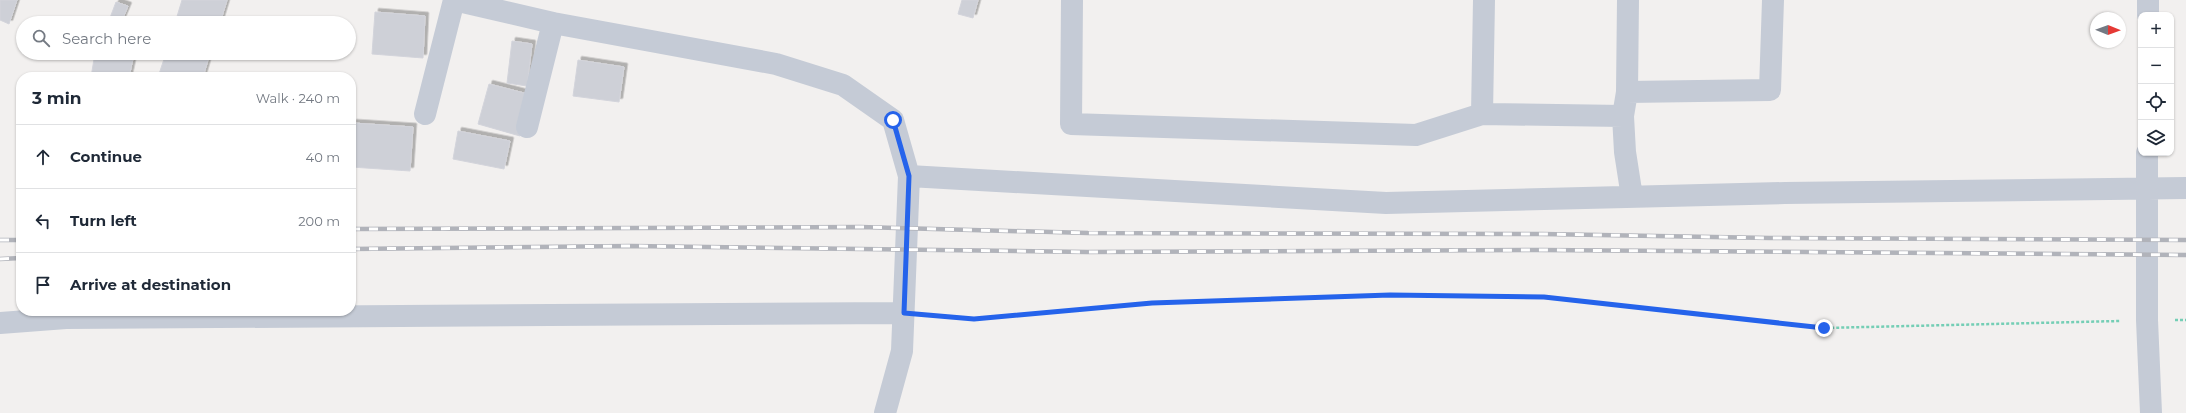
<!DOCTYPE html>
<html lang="en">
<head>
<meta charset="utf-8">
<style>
	body { margin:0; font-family:Montserrat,sans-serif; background:#f6f6f7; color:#1f2937 }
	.controls { position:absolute; right:12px; top:12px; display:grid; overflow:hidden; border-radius:8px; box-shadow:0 1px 3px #0004 }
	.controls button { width:36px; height:36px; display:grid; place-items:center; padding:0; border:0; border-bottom:1px solid #e0e1e3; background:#fff; color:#1f2937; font:20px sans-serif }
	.compass { position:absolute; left:2090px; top:12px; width:36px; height:36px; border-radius:50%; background:#fff; box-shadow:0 1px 3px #0004; rotate:91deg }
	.stop { position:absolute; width:12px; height:12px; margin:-9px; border:3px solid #2563eb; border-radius:50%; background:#fff }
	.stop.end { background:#2563eb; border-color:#fff; box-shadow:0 1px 4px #0008 }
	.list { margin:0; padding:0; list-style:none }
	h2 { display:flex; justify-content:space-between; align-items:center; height:52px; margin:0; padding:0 16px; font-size:17px }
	h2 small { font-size:13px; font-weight:400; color:#747a83 }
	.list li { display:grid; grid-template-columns:26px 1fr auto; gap:12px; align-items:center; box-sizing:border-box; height:64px; padding:0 16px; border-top:1px solid #e0e1e3 }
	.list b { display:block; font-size:15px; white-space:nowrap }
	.list em { font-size:13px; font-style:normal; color:#747a83 }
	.icon { flex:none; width:22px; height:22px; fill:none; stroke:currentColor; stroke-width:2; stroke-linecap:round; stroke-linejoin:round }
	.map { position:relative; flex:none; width:2186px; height:413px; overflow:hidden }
	.search { position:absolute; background:#fff; box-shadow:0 1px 3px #0004; left:16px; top:16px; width:340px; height:44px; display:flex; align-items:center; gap:10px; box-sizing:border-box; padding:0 14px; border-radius:22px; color:#747a83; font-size:15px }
	.panel { position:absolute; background:#fff; box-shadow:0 1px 3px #0004; left:16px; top:72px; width:340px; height:244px; border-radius:16px }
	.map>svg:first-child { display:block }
	.building { fill:#ced0d7; stroke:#d3d4db; filter:url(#shadow) }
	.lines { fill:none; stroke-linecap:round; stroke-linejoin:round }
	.path { stroke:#74ceb5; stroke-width:2.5; stroke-dasharray:3 2; stroke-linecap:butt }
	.minor { stroke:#c5cbd6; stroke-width:22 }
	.rail-casing { stroke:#b1b3ba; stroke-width:4.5 }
	.rail { stroke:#fff; stroke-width:3; stroke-dasharray:9; stroke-linecap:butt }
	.route { stroke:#2563eb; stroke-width:5 }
</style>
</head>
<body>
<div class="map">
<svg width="2186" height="413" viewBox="0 0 2186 413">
	<defs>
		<filter id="shadow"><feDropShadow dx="3.5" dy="-3.5" stdDeviation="0" flood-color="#0004"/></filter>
	</defs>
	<rect width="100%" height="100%" fill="#f2f0ef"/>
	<path class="building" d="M0 0H17L9 24 0 20Z
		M182 0H227L220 23H175Z
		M962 0H978L973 18 958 14Z
		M116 2 128 6 121 23H108Z
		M375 12 425 16 423 58 372 54Z
		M512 41 532 44 527 86 507 83Z
		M95 53 134 54 129 77H91Z
		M166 53H210L203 77H158Z
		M578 60 624 67 619 102 573 96Z
		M489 84 532 95 520 136 478 124Z
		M353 123 413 127 410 171 351 167Z
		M458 131 510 141 504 169 453 159Z"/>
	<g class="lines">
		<path class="path" d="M929 315 974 319 1152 303 1390 295 1544 297 1824 328 2120 321
			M2175 320H2186"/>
		<path class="minor" d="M454 0 553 23 776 64 843 85 893 120 909 176 902 351 885 413
			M1072 0 1071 124 1416 135 1482 114 1623 116 1627 92 1628 0
			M2148 15V0
			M1627 92 1770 90 1773 0
			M425 114 454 0
			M1482 114 1484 0
			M1623 116 1625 152 1632 197
			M527 127 553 23
			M2147 153V320L2151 413
			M909 176 1386 203 1785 193 2186 188
			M0 323 66 318 904 313"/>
		<defs>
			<path id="rail" d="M351 229 860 227 1088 233 1542 234 1770 238 2186 240
				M0 240H21
				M351 249 631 246 1087 252 1541 250 2186 255
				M0 259 21 258"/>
		</defs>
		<use href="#rail" class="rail-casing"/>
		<use href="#rail" class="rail"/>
	</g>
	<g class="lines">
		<path class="route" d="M893 120 909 176 904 313 974 319 1152 303 1390 295 1544 297 1824 328"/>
	</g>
</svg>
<div class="controls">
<button>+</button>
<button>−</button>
<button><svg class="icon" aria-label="locate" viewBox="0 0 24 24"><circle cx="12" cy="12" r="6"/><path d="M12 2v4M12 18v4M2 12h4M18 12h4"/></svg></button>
<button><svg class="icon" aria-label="layers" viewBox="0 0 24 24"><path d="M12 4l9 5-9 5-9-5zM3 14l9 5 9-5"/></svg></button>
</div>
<svg class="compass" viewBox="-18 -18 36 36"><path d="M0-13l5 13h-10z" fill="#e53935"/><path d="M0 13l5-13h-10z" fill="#747a83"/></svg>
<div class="stop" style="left:893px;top:120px"></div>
<div class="stop end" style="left:1824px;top:328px"></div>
<div class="search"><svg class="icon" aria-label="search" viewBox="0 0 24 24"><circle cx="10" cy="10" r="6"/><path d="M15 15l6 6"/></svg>Search here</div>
<section class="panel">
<h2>3 min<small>Walk · 240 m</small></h2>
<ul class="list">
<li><svg class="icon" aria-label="ahead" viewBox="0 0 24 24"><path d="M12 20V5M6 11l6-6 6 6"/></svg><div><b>Continue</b></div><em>40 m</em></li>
<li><svg class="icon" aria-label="left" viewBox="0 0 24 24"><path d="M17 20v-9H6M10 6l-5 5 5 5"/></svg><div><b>Turn left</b></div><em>200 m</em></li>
<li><svg class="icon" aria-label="arrive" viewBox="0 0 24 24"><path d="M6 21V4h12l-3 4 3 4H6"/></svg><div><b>Arrive at destination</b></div></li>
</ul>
</section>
</div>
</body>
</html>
